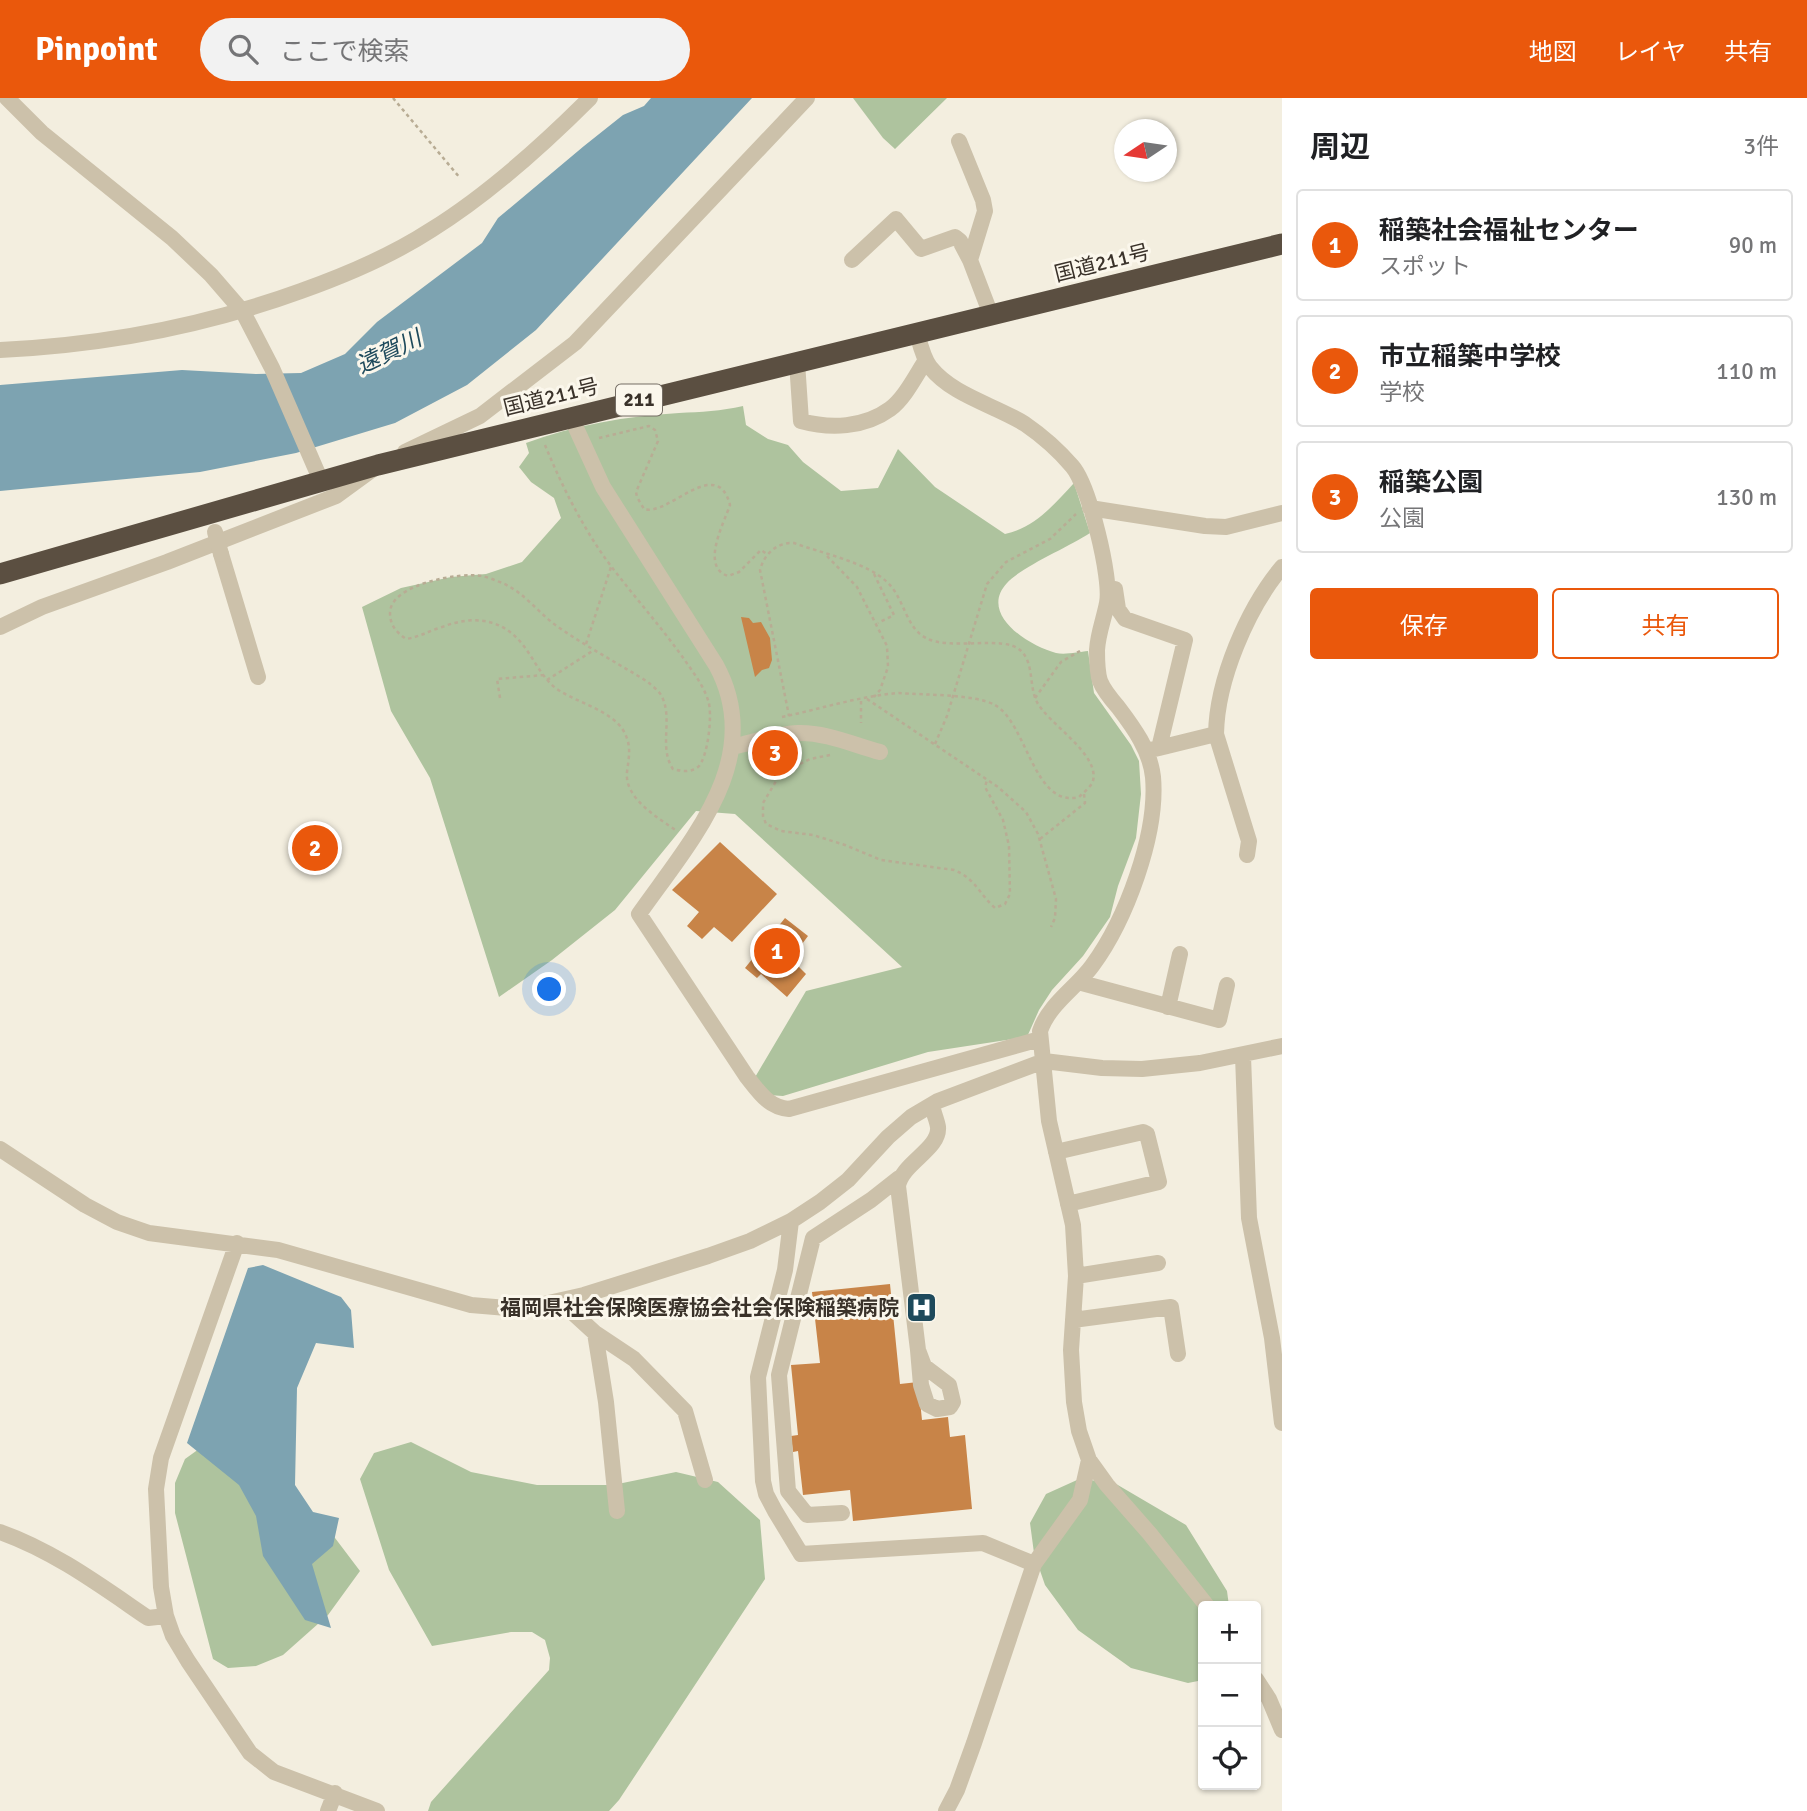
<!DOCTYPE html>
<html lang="ja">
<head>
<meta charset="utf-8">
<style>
	body { margin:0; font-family:Signika,"Noto Sans JP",sans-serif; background:#f2f2f2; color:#202124 }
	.controls { position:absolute; right:21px; bottom:21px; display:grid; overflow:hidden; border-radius:7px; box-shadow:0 2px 5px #0004 }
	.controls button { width:63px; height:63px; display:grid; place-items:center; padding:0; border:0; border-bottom:2px solid #e0e0e0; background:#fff; color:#202124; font:35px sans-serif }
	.compass { position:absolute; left:1114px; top:21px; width:63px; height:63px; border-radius:50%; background:#fff; box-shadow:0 2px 5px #0004; rotate:257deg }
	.you { position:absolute; left:550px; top:892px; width:24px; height:24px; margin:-18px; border:5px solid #fff; border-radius:50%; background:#1a73e8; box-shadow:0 0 0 10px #1a73e833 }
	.badge { display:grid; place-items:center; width:46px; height:46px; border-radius:50%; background:#ea580c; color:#fff; font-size:23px; font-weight:700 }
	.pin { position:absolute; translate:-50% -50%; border:4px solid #fff; box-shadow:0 2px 7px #0006 }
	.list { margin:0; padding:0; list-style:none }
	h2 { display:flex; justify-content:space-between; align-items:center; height:91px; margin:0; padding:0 28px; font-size:30px }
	h2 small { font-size:23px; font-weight:400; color:#757577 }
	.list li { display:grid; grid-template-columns:46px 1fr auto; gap:21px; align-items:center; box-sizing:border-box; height:112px; margin:0 14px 14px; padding:0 14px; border:2px solid #e0e0e0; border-radius:7px }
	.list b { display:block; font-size:26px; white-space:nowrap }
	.list p { margin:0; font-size:23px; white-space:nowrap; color:#757577 }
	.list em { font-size:23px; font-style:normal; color:#757577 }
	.actions { display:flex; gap:14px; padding:21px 28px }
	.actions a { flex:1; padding:16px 0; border:2px solid #ea580c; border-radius:7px; text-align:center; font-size:24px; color:#ea580c }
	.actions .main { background:#ea580c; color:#fff }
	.icon { flex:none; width:38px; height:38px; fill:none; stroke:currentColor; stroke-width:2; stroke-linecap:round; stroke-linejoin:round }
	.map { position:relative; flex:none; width:1282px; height:1713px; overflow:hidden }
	header { display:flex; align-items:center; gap:42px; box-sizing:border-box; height:98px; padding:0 35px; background:#ea580c; color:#fff }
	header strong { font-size:33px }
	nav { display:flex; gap:38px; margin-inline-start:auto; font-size:24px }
	.search { width:490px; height:63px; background:#f2f2f2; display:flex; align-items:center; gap:18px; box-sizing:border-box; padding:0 24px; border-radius:38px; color:#757577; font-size:26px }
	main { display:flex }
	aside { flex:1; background:#fff }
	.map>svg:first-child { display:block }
	.green { fill:#aec39e }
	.water { fill:#7da3b1 }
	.building { fill:#c88448 }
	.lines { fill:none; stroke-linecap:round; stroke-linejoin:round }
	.path { stroke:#b8ac94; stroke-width:2.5; stroke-dasharray:3.5 3.5; stroke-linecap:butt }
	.minor { stroke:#ccc1aa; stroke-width:16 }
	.highway { stroke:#5b4f41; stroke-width:21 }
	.minor-bridge { stroke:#ccc1aa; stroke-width:16 }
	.labels { text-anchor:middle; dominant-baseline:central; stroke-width:6; stroke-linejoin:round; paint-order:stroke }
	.shield { fill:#fbf7ec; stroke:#746d64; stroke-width:2 }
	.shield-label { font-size:19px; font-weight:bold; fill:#3a322a }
	.street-label { font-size:21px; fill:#3a322a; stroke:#fbf7ec }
	.poi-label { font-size:21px; font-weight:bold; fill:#3a322a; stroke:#fbf7ec; text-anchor:end }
	.water-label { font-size:23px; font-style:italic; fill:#1e4a5c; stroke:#fbf7ec }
</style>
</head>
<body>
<header>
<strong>Pinpoint</strong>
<div class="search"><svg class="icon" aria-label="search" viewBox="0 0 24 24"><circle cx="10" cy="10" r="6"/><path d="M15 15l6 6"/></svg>ここで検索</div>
<nav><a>地図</a><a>レイヤ</a><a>共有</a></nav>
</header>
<main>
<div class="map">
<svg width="1282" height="1713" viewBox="0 0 1282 1713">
	<rect width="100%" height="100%" fill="#f3eedf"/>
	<path class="green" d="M853 0H947L895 51 883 40Z
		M743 308 746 327 768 341 788 347 803 364 841 393 878 390 898 351 935 389 1005 436C1034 430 1054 407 1074 385L1090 435C1069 449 1021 469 1007 485 978 516 1029 548 1056 555 1065 557 1079 554 1088 553L1094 595 1131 647 1139 663 1141 696 1136 740 1118 788 1110 819 1083 858 1052 892 1039 912 1027 939 928 954 783 998 768 997 754 981 806 893 902 869 735 716 696 713 615 812 552 862 499 899 430 680 391 613 362 509 401 490 451 479 486 476 522 464 561 420 554 400 531 384 519 369 529 355 526 345C574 327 627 318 679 315 701 314 721 313 743 308Z
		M210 1343 332 1436 360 1473 328 1517 283 1557 256 1568 228 1570 213 1561 175 1415V1385L185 1361Z
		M411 1344 471 1374 537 1387H613L676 1374 718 1384 760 1422 765 1481 619 1702 609 1713H428L431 1704 549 1572 550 1560 545 1542 532 1534H511L432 1548 389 1472 360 1381 374 1355Z
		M1077 1382 1111 1383 1186 1427 1227 1493 1229 1508H1203V1582L1188 1585 1131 1570 1078 1532 1045 1487 1034 1455 1030 1425 1046 1396Z"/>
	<path class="water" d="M651 0H752L536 232 467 287 395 325 296 355 200 374 0 393V287L182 272 256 276 301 275 345 256 377 224 482 145 498 120 584 48 623 17 644 8Z
		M263 1167 341 1199 351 1212 354 1250 316 1245 297 1290 295 1387 313 1414 339 1420 333 1448 312 1466 331 1530 305 1522 263 1458 256 1418 239 1387 187 1345 248 1170Z"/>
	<path class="building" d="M741 519 749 520 753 525 761 524 770 540 772 562 769 570 762 572 755 579Z
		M720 744 777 796 732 844 714 829 702 841 687 828 699 814 672 792Z
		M785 820 808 838 785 869 791 873 798 868 806 876 787 899 761 876 757 880 745 870Z
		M890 1186 900 1286 918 1284 922 1322 948 1319 950 1339 965 1337 972 1411 853 1423 850 1392 803 1397 798 1353 793 1354 791 1338 798 1337 791 1267 820 1265 812 1194Z"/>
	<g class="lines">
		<path class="path" d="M393 0 460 80
			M599 340 649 328 655 332 658 343 636 394 637 399 644 411C668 419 717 356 730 407 724 425 700 469 728 478L739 474 761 452 767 456
			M545 347C561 386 581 426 605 460 630 494 659 526 684 561 693 574 703 587 708 602 713 615 708 660 698 669 690 675 681 673 673 671 658 649 674 620 661 597 658 592 652 588 648 584 619 566 589 550 561 531 538 516 524 492 497 483 492 481 487 479 482 478 460 474 390 486 390 515 390 527 396 534 406 541 419 539 429 533 442 529 473 517 502 520 523 547 535 562 543 583 560 593 579 605 611 613 623 632 632 647 629 658 627 674 624 700 658 720 677 733
			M827 458 857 489 887 548 888 569 880 592 874 599
			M874 476 894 517 878 525
			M586 546 611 469
			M547 582 594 552
			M500 600 497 581 544 577
			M1035 600 1061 564 1080 553
			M867 601 998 689 1026 714 1038 736 1056 801 1055 820 1051 829
			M861 603V625
			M782 619C820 611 860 598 899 595 923 597 975 596 995 607 1027 625 1034 711 1079 699 1084 694 1091 689 1093 683 1100 655 1046 625 1036 602 1029 586 1034 564 1020 552 1004 537 950 553 926 540 905 529 904 499 887 484 866 464 821 455 794 445 777 444 764 456 760 472L789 618
			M935 646 947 618 987 486 1006 464 1050 441 1076 416
			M830 657 810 661 781 675 763 705V718L766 726 781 733 813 737 845 747 881 762 954 772C975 780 980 797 995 810L1005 806 1010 796 1009 748 1003 722 985 689 987 682
			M1040 741 1085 705 1084 696"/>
		<path class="minor" d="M7 0 42 35 172 140 211 177 243 214 272 270 321 383
			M959 43 983 102 985 113 970 162 991 217
			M852 162 896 121 921 151 955 139 960 143 970 162
			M917 235C920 246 923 260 930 269 953 298 995 307 1025 326 1041 337 1060 354 1072 368 1089 387 1112 481 1107 505 1104 521 1098 535 1097 552 1097 561 1097 574 1100 583 1104 593 1111 601 1118 609 1134 630 1150 652 1153 679 1158 736 1126 822 1092 868 1076 890 1049 906 1040 933L1049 1023 1073 1127 1076 1178 1071 1252 1074 1304 1079 1333 1089 1362 1107 1387 1150 1436 1207 1508
			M0 252C105 247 202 229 301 193 346 177 391 158 431 132 489 96 542 48 590 0
			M797 264 801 323C830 331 864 330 890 311 905 300 916 277 926 262
			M571 319 603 389 716 567C767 660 691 742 639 816L747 979C759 994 768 1009 789 1011L1040 941
			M405 354 480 318 575 245 807 0
			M1090 410 1205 428 1226 429 1282 415
			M221 456 258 579
			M1115 491 1118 511 1125 521 1185 542 1159 650 1146 653
			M0 529 42 509 167 464 336 398 373 371
			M1216 636 1249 743 1247 757
			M732 649C754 644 776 636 798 635 825 634 854 647 880 654
			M1159 650 1216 636C1217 582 1247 511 1282 469
			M1078 884 1219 922 1227 887
			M1168 909 1180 856
			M1243 958 1249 1120 1272 1240 1282 1325
			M0 1051 85 1107 117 1124 149 1135 278 1152 471 1207 507 1210 544 1206 584 1197 708 1158 750 1143 791 1123 820 1104 848 1082 888 1039 911 1019 938 1003 1044 963 1102 970 1142 971 1200 965 1282 948
			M1056 1054 1143 1034 1147 1036 1159 1084 1068 1106
			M791 1123 785 1172 758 1279 763 1383 766 1396 775 1413 801 1456 983 1445 1034 1466
			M237 1145 161 1360 156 1391 161 1489 166 1518 173 1538 188 1563 250 1655 274 1674 377 1713
			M1076 1178 1158 1165
			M560 1203 595 1235 606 1304 617 1413
			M1073 1222 1171 1209 1178 1256
			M595 1235 634 1261 685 1313 705 1382
			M918 1252 921 1287 927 1306 937 1311 950 1309 953 1304 949 1287 924 1268 918 1252 898 1088C902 1065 940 1051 938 1029 937 1022 933 1014 932 1007
			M842 1415 807 1417 788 1393 779 1277 813 1140 871 1102 899 1080
			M0 1434C54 1453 101 1488 148 1520L166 1518
			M1256 1581 1269 1601 1282 1632
			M328 1713 335 1695
			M946 1713 957 1692 974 1645 1034 1466 1080 1402 1089 1362"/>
		<path class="highway" d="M0 476 378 367 1282 146"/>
		<path class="minor-bridge" d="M215 434 221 456"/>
	</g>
	<defs>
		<symbol id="hospital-square" viewBox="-11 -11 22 22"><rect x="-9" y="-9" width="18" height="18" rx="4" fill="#1e4a5c" stroke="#fbf7ec"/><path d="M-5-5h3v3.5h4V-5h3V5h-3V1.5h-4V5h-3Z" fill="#fff"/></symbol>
	</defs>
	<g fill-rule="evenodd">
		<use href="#hospital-square" x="904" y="1192" width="35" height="35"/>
	</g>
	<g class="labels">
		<rect class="shield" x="616" y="286.5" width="46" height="31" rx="5"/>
		<g class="shield-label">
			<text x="639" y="302">211</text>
		</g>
		<g class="street-label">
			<text transform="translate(1102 165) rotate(-14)">国道211号</text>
			<text transform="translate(551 299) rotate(-14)">国道211号</text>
		</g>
		<g class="poi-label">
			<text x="899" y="1210">福岡県社会保険医療協会社会保険稲築病院</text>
		</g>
		<g class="water-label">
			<text transform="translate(389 254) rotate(-26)">遠賀川</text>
		</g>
	</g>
</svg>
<div class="controls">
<button>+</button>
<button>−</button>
<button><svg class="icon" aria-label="locate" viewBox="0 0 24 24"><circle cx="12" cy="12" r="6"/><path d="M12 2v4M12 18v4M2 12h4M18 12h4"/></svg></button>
</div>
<svg class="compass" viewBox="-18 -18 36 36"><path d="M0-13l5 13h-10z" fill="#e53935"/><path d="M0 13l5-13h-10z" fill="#757577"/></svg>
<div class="you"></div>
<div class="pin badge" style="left:777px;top:853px">1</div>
<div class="pin badge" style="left:315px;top:750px">2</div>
<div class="pin badge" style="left:775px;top:655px">3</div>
</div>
<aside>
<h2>周辺<small>3件</small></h2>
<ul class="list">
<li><span class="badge">1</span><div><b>稲築社会福祉センター</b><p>スポット</p></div><em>90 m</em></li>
<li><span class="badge">2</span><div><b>市立稲築中学校</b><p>学校</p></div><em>110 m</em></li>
<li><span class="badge">3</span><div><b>稲築公園</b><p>公園</p></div><em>130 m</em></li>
</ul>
<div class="actions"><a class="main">保存</a><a>共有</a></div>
</aside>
</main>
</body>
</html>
